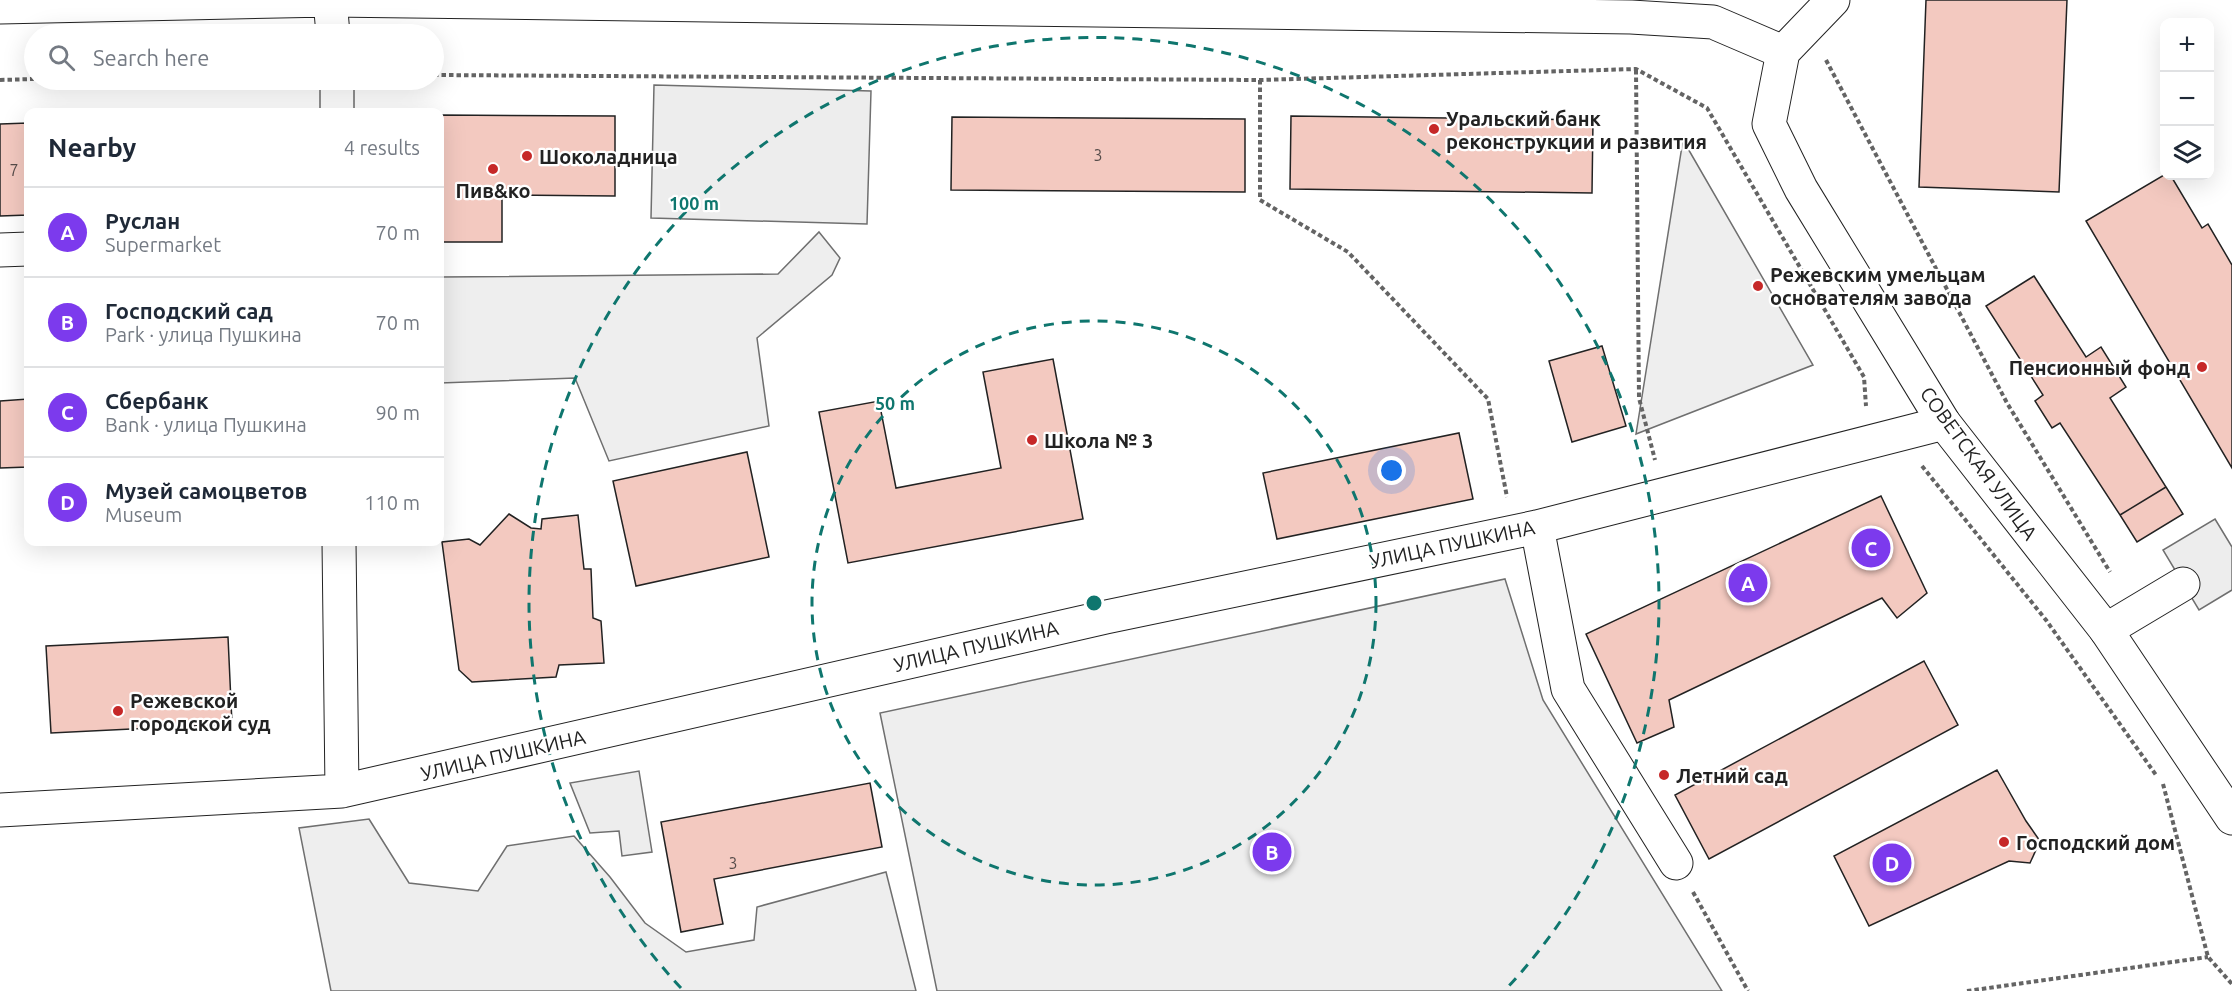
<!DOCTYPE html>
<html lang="en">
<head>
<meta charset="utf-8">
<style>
	body { margin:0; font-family:Ubuntu,sans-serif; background:#f6f6f7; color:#1f2937 }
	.controls { position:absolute; right:18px; top:18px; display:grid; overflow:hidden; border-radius:12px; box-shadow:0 6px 24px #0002 }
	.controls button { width:54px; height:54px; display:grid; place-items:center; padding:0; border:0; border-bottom:2px solid #e0e1e3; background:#fff; color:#1f2937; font:30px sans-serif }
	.you { position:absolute; left:1392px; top:471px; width:21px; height:21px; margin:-15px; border:4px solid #fff; border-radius:50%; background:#1a73e8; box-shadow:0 0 0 9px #1a73e833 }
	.badge { display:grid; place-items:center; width:39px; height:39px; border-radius:50%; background:#7c3aed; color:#fff; font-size:20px; font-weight:700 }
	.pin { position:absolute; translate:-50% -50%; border:3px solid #fff; box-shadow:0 2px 6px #0006 }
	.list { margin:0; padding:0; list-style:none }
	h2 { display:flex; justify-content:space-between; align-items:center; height:78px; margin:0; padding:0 24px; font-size:26px }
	h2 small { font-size:20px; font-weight:400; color:#747a83 }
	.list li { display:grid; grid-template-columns:39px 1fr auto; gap:18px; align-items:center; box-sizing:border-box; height:90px; padding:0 24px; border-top:2px solid #e0e1e3 }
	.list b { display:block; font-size:22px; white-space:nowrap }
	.list p { margin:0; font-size:20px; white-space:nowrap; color:#747a83 }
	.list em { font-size:20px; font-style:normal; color:#747a83 }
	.icon { flex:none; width:33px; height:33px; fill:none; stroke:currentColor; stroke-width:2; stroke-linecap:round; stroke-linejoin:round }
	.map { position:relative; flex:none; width:2232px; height:991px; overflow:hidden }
	.search { position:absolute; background:#fff; box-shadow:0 6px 24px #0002; left:24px; top:24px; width:420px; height:66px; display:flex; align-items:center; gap:15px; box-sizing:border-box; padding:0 21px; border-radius:33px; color:#747a83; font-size:22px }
	.panel { position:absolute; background:#fff; box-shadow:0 6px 24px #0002; left:24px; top:108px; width:420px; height:438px; border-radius:12px }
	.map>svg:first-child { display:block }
	.green { fill:#eee; stroke:#6f6f6f; stroke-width:1.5 }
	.parking { fill:#ededed; stroke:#6f6f6f; stroke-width:1.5 }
	.building { fill:#f3c9c0; stroke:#222; stroke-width:1.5 }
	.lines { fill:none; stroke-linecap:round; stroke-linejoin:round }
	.minor-casing { stroke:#222; stroke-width:35 }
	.major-casing { stroke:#222; stroke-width:35 }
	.path { stroke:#646464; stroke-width:4; stroke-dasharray:4.5 3; stroke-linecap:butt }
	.minor { stroke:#fff; stroke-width:33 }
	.major { stroke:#fff; stroke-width:33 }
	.ring { fill:none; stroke:#0f766e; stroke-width:3; stroke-dasharray:10 8 }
	.poi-dot { fill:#c62828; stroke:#fff; stroke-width:2 }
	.labels { text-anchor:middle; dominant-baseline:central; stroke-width:4.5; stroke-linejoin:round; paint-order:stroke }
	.number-label { font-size:16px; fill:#564c4a }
	.poi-label { font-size:20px; font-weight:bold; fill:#222; stroke:#fff; text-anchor:start }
	.street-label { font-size:20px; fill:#222; stroke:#fff }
	.centre { fill:#0f766e; stroke:#fff; stroke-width:3 }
	.ring-label { font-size:18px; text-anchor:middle; font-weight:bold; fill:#0f766e; stroke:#fff; stroke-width:4.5; stroke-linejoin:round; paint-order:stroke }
</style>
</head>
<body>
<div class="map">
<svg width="2232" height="991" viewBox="0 0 2232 991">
	<rect width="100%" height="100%" fill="#fff"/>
	<path class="green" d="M1683 140 1813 365 1636 434Z
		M819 232 840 258 832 275 757 338 769 426 609 461 575 378 440 383V277L778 274Z
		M1505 579 1543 700 1722 991H937L880 713Z
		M369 819 409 883 478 891 507 846 574 836 610 877 645 923 686 952 754 940 757 907 886 872 916 991H331L299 828Z"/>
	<path class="parking" d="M654 85 871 91 867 224 651 218Z
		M2215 519 2232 547V590L2199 610 2163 550Z
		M639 771 652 852 622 856 619 831 590 833 570 783Z"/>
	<path class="building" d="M1926 0H2067L2059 192 1919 187Z
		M440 115 615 116V196L502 195V242H440Z
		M1291 116 1593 120 1592 193 1290 189Z
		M952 117 1245 119V192L951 190Z
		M28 123V215L0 216V124Z
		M2164 175 2171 176 2202 228 2208 224 2232 265V468L2086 221Z
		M2034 276 2086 357 2101 347 2126 387 2110 398 2166 487 2120 515 2060 423 2052 428 2035 401 2043 395 1986 306Z
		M1602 346 1626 426 1572 442 1549 361Z
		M1053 359 1083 519 848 563 819 412 879 401 896 488 1001 468 983 372Z
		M28 399V467L0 468V401Z
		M1459 433 1473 499 1277 539 1263 473Z
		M747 452 769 557 636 586 613 481Z
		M2166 487 2183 514 2137 542 2120 515Z
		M1881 496 1927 593 1897 618 1882 598 1669 700 1674 727 1637 743 1586 634Z
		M509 514 531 528 541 529 542 519 578 515 584 569H591L593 618 601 621 604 663 559 665 556 677 472 682 459 670 442 542 469 539 480 545Z
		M228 637 232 724 51 733 46 646Z
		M1924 661 1958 725 1709 859 1675 795Z
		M1997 770 2026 821 2040 841 2030 863 2009 861 1869 926 1834 856Z
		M870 783 882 847 714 879 723 924 681 932 661 822Z"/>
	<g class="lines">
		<defs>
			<path id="minor" d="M330 0 333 34
				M0 7 330 0 1631 17 1713 22 1783 52
				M337 80V112
				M0 250 28 249
				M1537 527 1568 689 1676 863
				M339 542 342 791
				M2106 630 2183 584
				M0 810 342 791 1106 617 1537 527 1944 423"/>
			<path id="major" d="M1833 0 1783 52 1769 124 1801 189 1944 423 2106 630 2232 818"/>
		</defs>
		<use href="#minor" class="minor-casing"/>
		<use href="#major" class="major-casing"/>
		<path class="path" d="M1826 60 2007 403 2110 572
			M1636 70 1639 398 1655 460
			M434 75 1260 80 1636 69 1707 108 1864 377 1866 406
			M0 80 34 79
			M1260 80V200L1348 252 1488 399 1507 497
			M1922 466 2046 620 2156 775
			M2163 784 2208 957 2232 984
			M1693 892 1748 991
			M1967 991 2208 957"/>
		<use href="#minor" class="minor"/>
		<use href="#major" class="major"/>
	</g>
	<g class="ring">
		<circle cx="1094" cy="603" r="282"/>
		<path d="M681 988A565 565 0 1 1 1507 988"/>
	</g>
	<g class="poi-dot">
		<circle cx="1434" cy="129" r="6"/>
		<circle cx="527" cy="156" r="6"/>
		<circle cx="493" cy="169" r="6"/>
		<circle cx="1758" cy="286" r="6"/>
		<circle cx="2202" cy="367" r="6"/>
		<circle cx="1032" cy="440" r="6"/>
		<circle cx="118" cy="711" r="6"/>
		<circle cx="1664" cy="775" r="6"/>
		<circle cx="2004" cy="842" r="6"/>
	</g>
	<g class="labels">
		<g class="number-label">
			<text x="1098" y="155">3</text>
			<text x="14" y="170">7</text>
			<text x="733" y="863">3</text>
		</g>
		<g class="poi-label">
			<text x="1446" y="118">Уральский банк<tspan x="1446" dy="23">реконструкции и развития</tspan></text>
			<text x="539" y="156">Шоколадница</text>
			<text x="493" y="190" text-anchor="middle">Пив&amp;ко</text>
			<text x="1770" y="274">Режевским умельцам<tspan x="1770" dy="23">основателям завода</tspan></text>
			<text x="2190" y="367" text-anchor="end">Пенсионный фонд</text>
			<text x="1044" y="440">Школа № 3</text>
			<text x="130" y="700">Режевской<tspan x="130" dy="23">городской суд</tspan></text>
			<text x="1676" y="775">Летний сад</text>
			<text x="2016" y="842">Господский дом</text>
		</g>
		<g class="street-label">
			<text transform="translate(1979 463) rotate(54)">СОВЕТСКАЯ УЛИЦА</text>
			<text transform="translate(1452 544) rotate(-12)">УЛИЦА ПУШКИНА</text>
			<text transform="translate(976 646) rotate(-13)">УЛИЦА ПУШКИНА</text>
			<text transform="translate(503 755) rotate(-13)">УЛИЦА ПУШКИНА</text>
		</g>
	</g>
	<circle cx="1094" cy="603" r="9" class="centre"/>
	<g class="ring-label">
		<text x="694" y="210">100 m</text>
		<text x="895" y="410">50 m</text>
	</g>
</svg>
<div class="controls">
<button>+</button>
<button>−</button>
<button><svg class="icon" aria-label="layers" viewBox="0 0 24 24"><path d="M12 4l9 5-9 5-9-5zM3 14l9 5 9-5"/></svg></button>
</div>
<div class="you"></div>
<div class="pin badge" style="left:1748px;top:583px">A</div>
<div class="pin badge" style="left:1272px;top:852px">B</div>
<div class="pin badge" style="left:1871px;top:548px">C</div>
<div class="pin badge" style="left:1892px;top:863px">D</div>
<div class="search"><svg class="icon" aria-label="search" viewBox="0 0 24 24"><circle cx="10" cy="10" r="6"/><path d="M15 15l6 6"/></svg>Search here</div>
<section class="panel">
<h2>Nearby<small>4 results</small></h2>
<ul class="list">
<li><span class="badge">A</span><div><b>Руслан</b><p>Supermarket</p></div><em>70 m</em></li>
<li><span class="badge">B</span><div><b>Господский сад</b><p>Park · улица Пушкина</p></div><em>70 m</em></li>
<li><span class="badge">C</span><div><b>Сбербанк</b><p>Bank · улица Пушкина</p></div><em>90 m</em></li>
<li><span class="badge">D</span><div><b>Музей самоцветов</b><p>Museum</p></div><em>110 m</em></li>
</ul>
</section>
</div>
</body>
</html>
